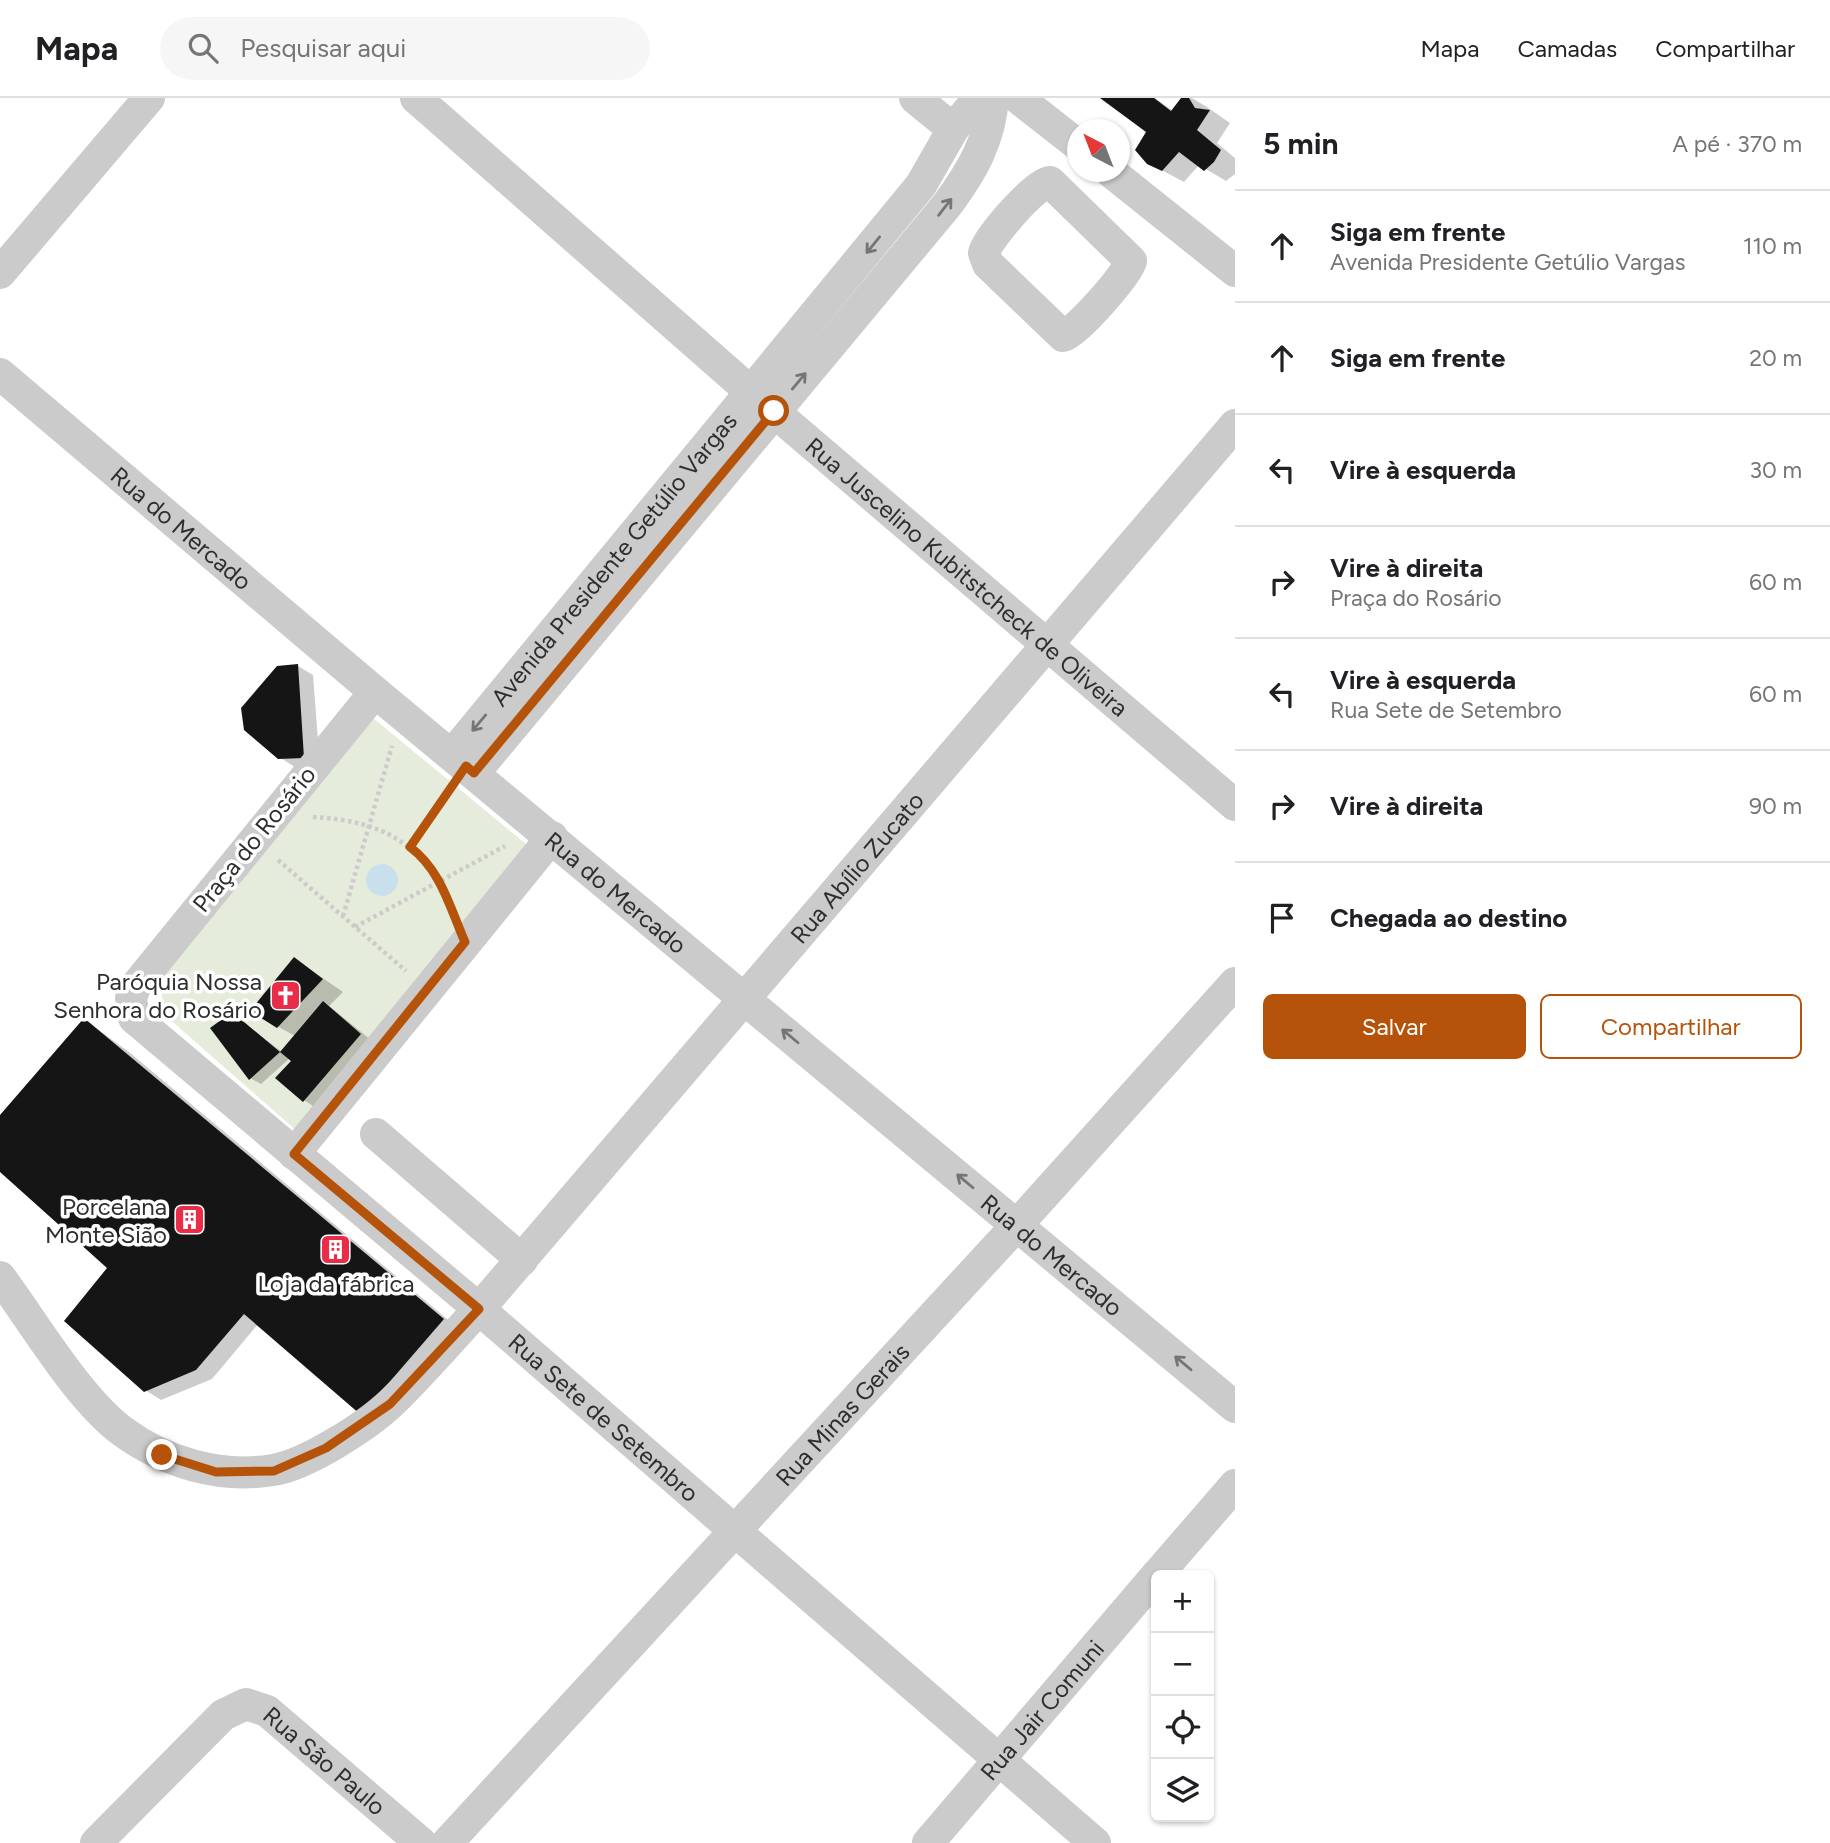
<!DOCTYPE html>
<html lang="pt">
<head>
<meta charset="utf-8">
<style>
	body { margin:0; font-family:Figtree,sans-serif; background:#f6f6f6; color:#202124 }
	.controls { position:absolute; right:21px; bottom:21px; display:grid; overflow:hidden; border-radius:10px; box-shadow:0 2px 5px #0004 }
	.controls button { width:63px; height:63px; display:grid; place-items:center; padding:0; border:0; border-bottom:2px solid #e0e0e0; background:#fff; color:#202124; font:35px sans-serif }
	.compass { position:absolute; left:1067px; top:21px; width:63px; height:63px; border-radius:50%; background:#fff; box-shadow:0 2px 5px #0004; rotate:318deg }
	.stop { position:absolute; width:21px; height:21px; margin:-16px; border:5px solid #b45309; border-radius:50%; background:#fff }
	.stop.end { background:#b45309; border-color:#fff; box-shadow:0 2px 7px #0008 }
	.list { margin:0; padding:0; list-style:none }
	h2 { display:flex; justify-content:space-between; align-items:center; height:91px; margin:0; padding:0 28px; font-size:30px }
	h2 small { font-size:23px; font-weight:400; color:#757577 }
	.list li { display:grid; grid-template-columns:46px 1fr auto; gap:21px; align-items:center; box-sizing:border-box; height:112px; padding:0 28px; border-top:2px solid #e0e0e0 }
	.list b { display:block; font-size:26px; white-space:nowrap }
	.list p { margin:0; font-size:23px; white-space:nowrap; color:#757577 }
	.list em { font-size:23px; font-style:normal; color:#757577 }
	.actions { display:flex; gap:14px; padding:21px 28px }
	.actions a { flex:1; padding:16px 0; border:2px solid #b45309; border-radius:10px; text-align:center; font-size:24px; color:#b45309 }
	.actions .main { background:#b45309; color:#fff }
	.icon { flex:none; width:38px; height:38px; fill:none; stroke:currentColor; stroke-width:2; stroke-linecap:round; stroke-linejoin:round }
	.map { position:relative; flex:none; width:1235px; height:1745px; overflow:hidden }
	header { display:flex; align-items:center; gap:42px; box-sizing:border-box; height:98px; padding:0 35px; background:#fff; border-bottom:2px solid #e0e0e0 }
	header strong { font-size:33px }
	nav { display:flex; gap:38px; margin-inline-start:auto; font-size:24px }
	.search { width:490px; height:63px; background:#f6f6f6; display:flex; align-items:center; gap:18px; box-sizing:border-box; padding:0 24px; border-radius:38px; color:#757577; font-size:26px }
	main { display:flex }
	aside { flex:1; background:#fff }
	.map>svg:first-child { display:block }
	.green { fill:#e5ecdb }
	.water { fill:#c7e0ec }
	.shadow { fill:#0003 }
	.building { fill:#151515 }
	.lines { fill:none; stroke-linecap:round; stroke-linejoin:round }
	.path { stroke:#cbcbcb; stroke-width:4.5; stroke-dasharray:3.5 3.5; stroke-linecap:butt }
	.minor { stroke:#cbcbcb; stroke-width:32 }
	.oneway { stroke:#757575 }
	.route { stroke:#b45309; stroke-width:9 }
	.labels { text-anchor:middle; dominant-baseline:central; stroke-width:7; stroke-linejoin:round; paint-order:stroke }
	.street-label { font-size:24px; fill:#2e2e2e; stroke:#fff }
	.poi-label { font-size:24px; fill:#2e2e2e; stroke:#fff; text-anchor:end }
</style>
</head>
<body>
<header>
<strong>Mapa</strong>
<div class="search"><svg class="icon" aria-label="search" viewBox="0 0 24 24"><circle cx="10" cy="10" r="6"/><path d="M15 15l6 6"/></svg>Pesquisar aqui</div>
<nav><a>Mapa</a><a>Camadas</a><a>Compartilhar</a></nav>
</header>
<main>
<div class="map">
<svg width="1235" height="1745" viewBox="0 0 1235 1745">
	<rect width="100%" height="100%" fill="#fff"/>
	<path class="green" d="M373 620 532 751 297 1033 167 919C159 900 161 887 166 867Z"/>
	<path class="water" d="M366 782a16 16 0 1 1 32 0a16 16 0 1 1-32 0Z"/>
	<path class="shadow" d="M1103 0H1155L1173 13 1183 0H1192L1207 9 1230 25 1217 45 1235 60V76L1226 83 1199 67 1184 84 1148 65V33Z
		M298 568 313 577 320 668 295 669 279 659Z
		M295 861 343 894 329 908 376 946 319 1012 304 1002 290 960 261 986 250 980 232 916 282 954 295 938 277 928Z
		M85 922 129 954 459 1231 362 1316 258 1226 212 1281 161 1302 145 1292 110 1170 0 1072V1020Z"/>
	<path class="building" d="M1100 0H1154L1171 13 1181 0H1189L1195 10 1210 12 1197 32 1221 52 1214 64 1204 73 1179 54 1162 73 1147 66 1135 52 1146 34Z
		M298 566 304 660 278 661 244 632 241 610 277 568Z
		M294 859 323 881 277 930 250 913Z
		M323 903 361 936 303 1004 275 980 291 963 280 954Z
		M232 914 280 954 249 982 210 930Z
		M84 920 444 1221 361 1317 244 1216 196 1272 144 1294 64 1223 107 1170 0 1074V1017Z"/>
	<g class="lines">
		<path class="path" d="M313 719C386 723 425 747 454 815
			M409 749 450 693
			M278 762 406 873
			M343 818 392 648
			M355 829 505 748"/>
		<g class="minor">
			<path id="s1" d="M416 0 752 295 1235 707"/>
			<path d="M915 0 953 31"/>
			<path d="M1018 0 1078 47"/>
			<path d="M1111 74 1235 173"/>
			<path d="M1050 84 1131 163C1128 176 1076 235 1063 238L988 166 984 155C987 141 1036 84 1050 84Z"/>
			<path d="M0 175 149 0"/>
			<path id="s2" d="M0 276 375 594 1235 1309"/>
			<path id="s3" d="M375 594 135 889 131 900 134 920 479 1211 1095 1745"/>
			<path id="s4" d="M452 657 921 87 953 31 979 0"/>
			<path d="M474 675 947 107C972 73 990 43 993 0"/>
			<path d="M376 1036 522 1162"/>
			<path d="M294 1056 552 739"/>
			<path id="s5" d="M0 1179C34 1225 78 1300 122 1333 164 1364 220 1381 273 1372 306 1367 367 1328 392 1304 422 1275 450 1242 479 1211L1235 327"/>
			<path d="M1157 1477 1235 1387"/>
			<path id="s6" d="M96 1745 223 1617 246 1606 267 1613 421 1745"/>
			<path id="s7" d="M447 1745 1017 1127 1235 885"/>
			<path id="s8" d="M928 1745 1156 1478"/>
		</g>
	</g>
	<defs><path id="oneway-shaft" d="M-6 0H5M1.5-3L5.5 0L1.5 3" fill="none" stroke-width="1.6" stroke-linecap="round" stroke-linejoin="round" transform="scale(1.75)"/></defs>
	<g class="oneway">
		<use href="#oneway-shaft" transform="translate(945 109) rotate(-52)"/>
		<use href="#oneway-shaft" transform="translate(873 147) rotate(129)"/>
		<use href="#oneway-shaft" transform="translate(799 283) rotate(-50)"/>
		<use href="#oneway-shaft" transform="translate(479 625) rotate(130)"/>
		<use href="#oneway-shaft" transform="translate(790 938) rotate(-140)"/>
		<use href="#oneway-shaft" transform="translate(965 1083) rotate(-140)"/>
		<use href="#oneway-shaft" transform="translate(1183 1265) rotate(-140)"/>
	</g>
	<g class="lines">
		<path class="route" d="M162 1357 216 1374 274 1373 326 1350 390 1306 479 1211 294 1056 465 844C450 810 441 772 410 749L466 668 474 675 774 313"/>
	</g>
	<defs>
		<symbol id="church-square" viewBox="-11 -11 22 22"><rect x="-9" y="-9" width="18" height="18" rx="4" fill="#e92c47" stroke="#fff"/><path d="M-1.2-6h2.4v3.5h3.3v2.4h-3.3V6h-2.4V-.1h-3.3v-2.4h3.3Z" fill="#fff"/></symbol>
		<symbol id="building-square" viewBox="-11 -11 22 22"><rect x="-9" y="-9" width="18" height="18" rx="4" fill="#e92c47" stroke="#fff"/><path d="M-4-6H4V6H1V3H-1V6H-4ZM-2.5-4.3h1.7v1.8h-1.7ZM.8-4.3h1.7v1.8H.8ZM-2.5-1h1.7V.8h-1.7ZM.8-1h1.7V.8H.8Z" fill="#fff"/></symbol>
	</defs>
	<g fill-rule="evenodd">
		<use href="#church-square" x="268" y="880" width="35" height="35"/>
		<use href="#building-square" x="172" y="1104" width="35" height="35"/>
		<use href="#building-square" x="318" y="1134" width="35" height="35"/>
	</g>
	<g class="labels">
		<g class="street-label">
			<text stroke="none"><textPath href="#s2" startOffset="238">Rua do Mercado</textPath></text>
			<text stroke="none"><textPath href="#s4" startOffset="254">Avenida Presidente Getúlio Vargas</textPath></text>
			<text stroke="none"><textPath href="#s1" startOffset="730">Rua Juscelino Kubitstcheck de Oliveira</textPath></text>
			<text transform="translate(254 741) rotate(-51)">Praça do Rosário</text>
			<text stroke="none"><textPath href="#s5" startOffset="1204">Rua Abílio Zucato</textPath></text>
			<text stroke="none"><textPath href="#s2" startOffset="805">Rua do Mercado</textPath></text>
			<text stroke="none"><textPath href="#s2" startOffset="1372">Rua do Mercado</textPath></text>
			<text stroke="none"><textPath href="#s7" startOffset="583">Rua Minas Gerais</textPath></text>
			<text stroke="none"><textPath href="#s3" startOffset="1029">Rua Sete de Setembro</textPath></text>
			<text stroke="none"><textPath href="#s8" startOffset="175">Rua Jair Comuni</textPath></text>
			<text stroke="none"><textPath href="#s6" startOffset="304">Rua São Paulo</textPath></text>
		</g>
		<g class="poi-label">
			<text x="262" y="883">Paróquia Nossa<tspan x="262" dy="28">Senhora do Rosário</tspan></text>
			<text x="167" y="1108">Porcelana<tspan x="167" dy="28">Monte Sião</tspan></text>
			<text x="336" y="1185" text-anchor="middle">Loja da fábrica</text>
		</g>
	</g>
</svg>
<div class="controls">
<button>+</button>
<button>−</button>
<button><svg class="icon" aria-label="locate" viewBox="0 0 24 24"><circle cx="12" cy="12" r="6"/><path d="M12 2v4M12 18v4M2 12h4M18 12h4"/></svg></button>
<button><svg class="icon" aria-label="layers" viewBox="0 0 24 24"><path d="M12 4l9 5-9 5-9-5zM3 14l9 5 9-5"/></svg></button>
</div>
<svg class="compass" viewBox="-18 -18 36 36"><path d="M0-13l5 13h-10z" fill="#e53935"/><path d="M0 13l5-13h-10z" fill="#757577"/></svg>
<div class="stop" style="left:774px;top:313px"></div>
<div class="stop end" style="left:162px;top:1357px"></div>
</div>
<aside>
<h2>5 min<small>A pé · 370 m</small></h2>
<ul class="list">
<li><svg class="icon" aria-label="ahead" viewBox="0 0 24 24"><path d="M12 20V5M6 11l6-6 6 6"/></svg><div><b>Siga em frente</b><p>Avenida Presidente Getúlio Vargas</p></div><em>110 m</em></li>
<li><svg class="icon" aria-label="ahead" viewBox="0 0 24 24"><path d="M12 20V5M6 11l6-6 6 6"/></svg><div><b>Siga em frente</b></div><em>20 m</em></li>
<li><svg class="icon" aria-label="left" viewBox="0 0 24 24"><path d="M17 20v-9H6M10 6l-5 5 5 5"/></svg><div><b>Vire à esquerda</b></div><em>30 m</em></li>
<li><svg class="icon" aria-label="right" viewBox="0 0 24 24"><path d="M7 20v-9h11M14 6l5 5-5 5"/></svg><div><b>Vire à direita</b><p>Praça do Rosário</p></div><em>60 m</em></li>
<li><svg class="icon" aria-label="left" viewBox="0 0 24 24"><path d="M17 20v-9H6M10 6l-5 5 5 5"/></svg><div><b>Vire à esquerda</b><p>Rua Sete de Setembro</p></div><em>60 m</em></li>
<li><svg class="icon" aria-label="right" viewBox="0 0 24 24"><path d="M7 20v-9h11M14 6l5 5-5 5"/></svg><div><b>Vire à direita</b></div><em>90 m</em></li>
<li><svg class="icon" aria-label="arrive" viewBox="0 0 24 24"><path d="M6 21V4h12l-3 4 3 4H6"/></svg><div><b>Chegada ao destino</b></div></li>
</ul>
<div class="actions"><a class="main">Salvar</a><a>Compartilhar</a></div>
</aside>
</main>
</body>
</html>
